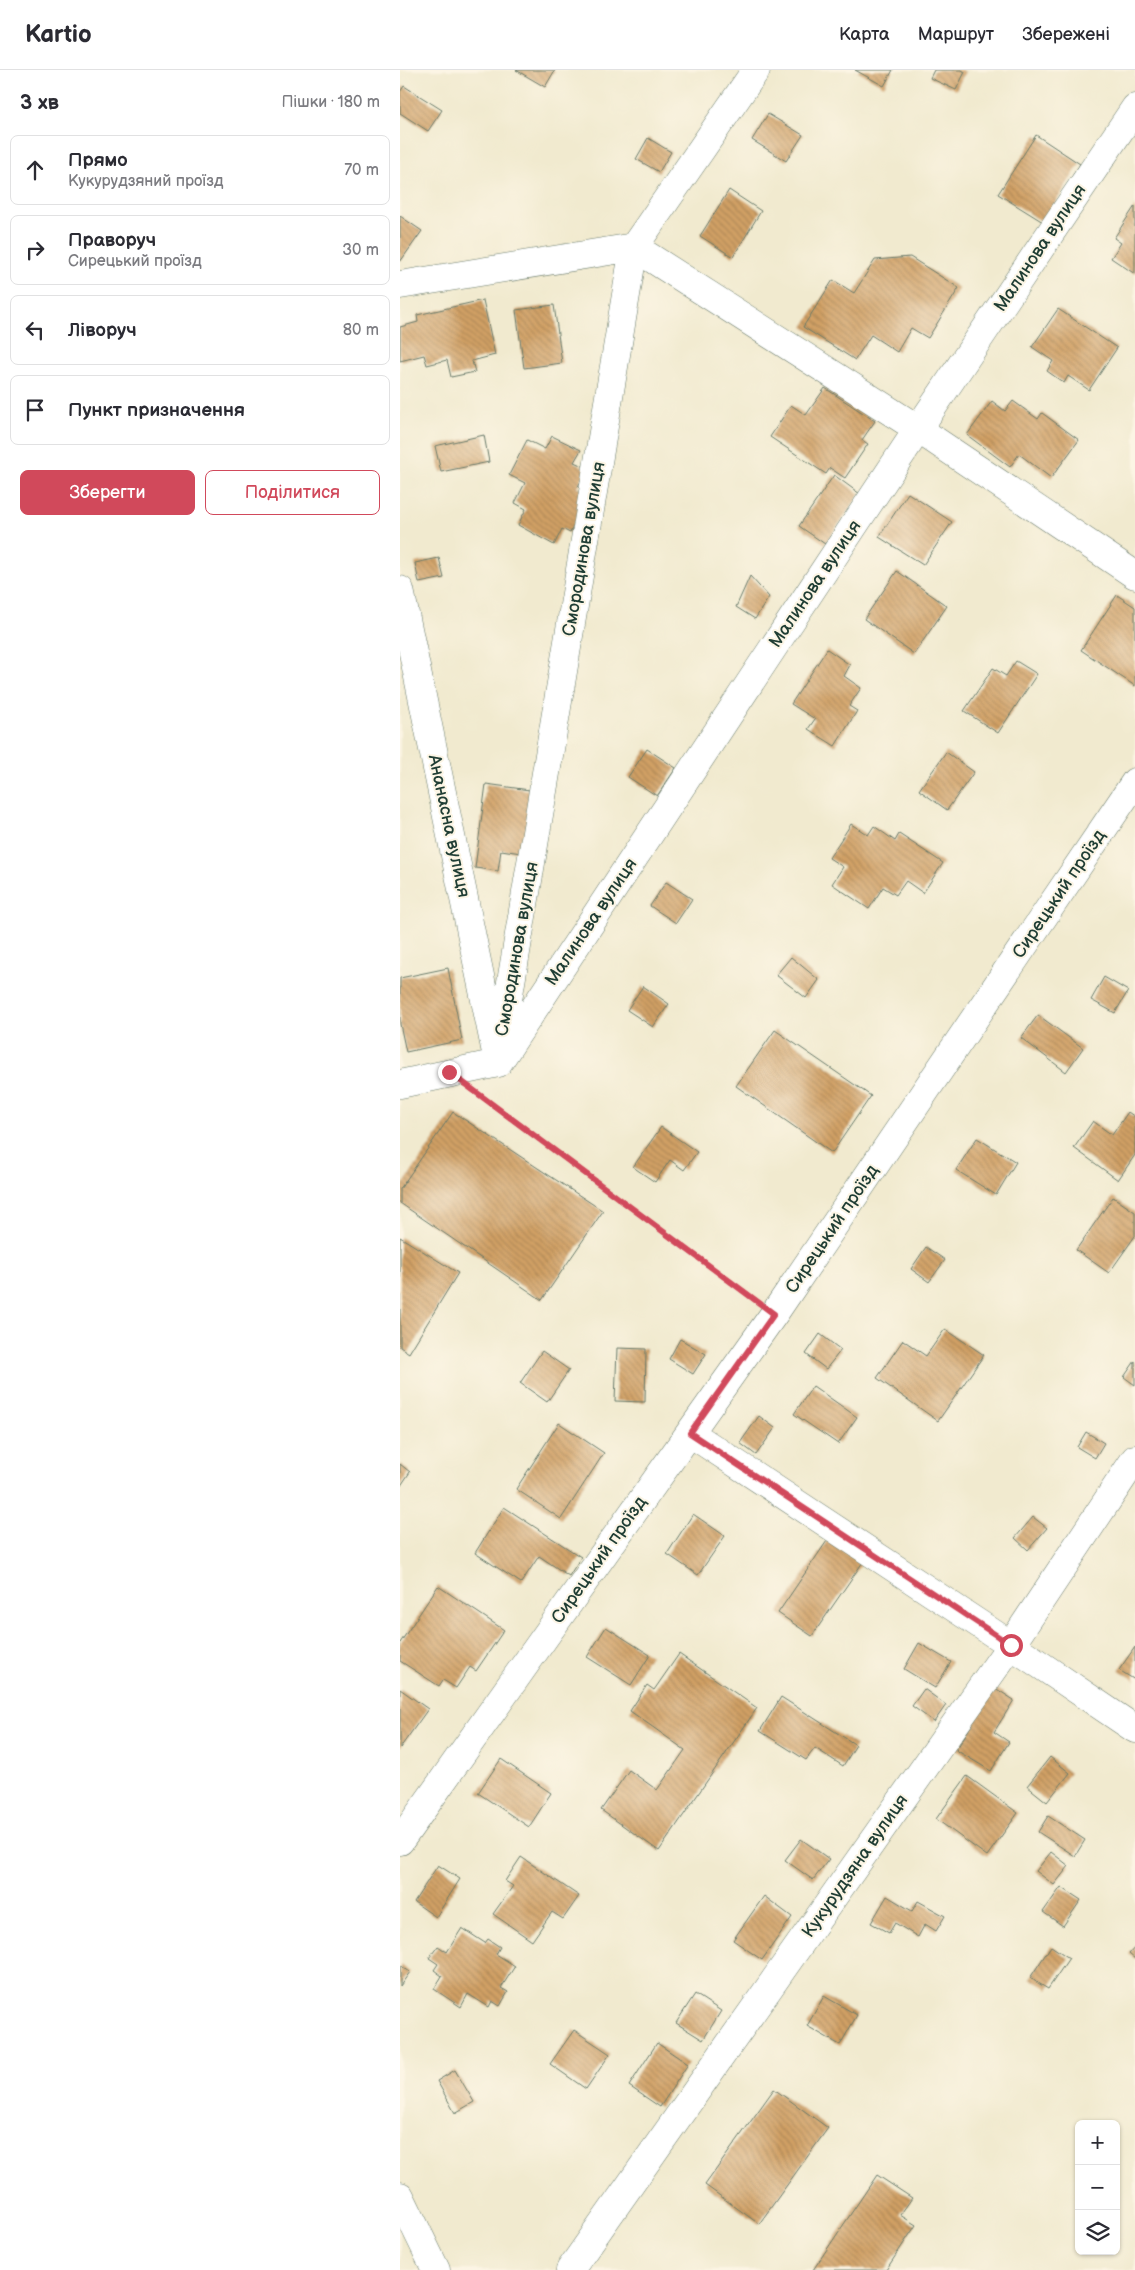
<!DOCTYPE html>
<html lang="uk">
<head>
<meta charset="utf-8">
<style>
	body { margin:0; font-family:"Balsamiq Sans",sans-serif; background:#f2f2f3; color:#2b2b33 }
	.controls { position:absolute; right:15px; bottom:15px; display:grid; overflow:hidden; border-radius:8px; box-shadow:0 1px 4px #0004 }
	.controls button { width:45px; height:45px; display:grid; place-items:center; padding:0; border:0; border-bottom:1px solid #e1e1e2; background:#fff; color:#2b2b33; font:25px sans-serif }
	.stop { position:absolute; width:15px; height:15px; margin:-11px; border:4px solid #d1495b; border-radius:50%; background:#fff }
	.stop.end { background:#d1495b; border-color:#fff; box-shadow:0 1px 5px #0008 }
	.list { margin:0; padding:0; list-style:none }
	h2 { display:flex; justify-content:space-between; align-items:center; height:65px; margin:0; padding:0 20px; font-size:21px }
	h2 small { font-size:16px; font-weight:400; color:#7c7c81 }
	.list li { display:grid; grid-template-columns:32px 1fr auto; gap:15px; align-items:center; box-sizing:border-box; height:70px; margin:0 10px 10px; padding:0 10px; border:1px solid #e1e1e2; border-radius:8px }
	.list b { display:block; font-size:19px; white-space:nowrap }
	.list p { margin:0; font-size:16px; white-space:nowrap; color:#7c7c81 }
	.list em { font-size:16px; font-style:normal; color:#7c7c81 }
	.actions { display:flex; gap:10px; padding:15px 20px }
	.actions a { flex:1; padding:11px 0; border:1px solid #d1495b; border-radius:8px; text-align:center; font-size:18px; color:#d1495b }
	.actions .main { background:#d1495b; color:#fff }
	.icon { flex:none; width:28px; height:28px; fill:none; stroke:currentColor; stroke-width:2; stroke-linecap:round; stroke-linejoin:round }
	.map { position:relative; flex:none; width:735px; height:2200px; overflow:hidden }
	header { display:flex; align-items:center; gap:30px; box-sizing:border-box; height:70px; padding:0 25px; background:#fff; border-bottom:1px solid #e1e1e2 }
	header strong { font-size:24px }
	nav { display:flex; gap:28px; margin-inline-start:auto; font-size:18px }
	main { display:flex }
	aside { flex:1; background:#fff }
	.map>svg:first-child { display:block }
	.building { fill:url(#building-back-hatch) }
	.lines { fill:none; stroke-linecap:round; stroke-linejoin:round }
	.street-casing { stroke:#687a6a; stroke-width:29 }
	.path { stroke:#687a6a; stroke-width:3; stroke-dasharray:1 4; stroke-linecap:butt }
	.street { stroke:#fff; stroke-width:28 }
	.route { stroke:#d1495b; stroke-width:6 }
	.labels { text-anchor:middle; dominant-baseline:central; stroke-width:4; stroke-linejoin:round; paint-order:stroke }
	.street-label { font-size:18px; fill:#1f3d34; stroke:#fcf5e5 }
</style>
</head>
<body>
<header>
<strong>Kartio</strong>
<nav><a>Карта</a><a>Маршрут</a><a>Збережені</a></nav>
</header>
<main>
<aside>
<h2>3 хв<small>Пішки · 180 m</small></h2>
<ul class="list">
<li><svg class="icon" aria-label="ahead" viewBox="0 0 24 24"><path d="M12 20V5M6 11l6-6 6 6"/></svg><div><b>Прямо</b><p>Кукурудзяний проїзд</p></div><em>70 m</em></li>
<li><svg class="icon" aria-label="right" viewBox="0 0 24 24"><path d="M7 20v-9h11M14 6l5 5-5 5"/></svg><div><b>Праворуч</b><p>Сирецький проїзд</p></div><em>30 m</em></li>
<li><svg class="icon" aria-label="left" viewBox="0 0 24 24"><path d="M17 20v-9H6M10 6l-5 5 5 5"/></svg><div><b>Ліворуч</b></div><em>80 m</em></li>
<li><svg class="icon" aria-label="arrive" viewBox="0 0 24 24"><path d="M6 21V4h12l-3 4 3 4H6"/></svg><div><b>Пункт призначення</b></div></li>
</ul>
<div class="actions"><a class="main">Зберегти</a><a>Поділитися</a></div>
</aside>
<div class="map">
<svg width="735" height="2200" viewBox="0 0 735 2200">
	<defs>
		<pattern id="building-back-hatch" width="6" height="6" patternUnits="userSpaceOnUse" patternTransform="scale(1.25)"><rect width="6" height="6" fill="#d1a065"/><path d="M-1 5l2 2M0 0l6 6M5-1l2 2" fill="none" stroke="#a98454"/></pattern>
	</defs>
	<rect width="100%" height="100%" fill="#fcf5e5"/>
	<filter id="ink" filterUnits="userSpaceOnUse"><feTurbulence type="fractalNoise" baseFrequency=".02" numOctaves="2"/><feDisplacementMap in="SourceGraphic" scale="10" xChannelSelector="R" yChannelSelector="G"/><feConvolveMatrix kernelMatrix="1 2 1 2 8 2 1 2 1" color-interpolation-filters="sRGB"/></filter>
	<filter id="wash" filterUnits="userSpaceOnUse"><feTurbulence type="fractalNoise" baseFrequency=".0096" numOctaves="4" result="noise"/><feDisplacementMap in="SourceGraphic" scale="20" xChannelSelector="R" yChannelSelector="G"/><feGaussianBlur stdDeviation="1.12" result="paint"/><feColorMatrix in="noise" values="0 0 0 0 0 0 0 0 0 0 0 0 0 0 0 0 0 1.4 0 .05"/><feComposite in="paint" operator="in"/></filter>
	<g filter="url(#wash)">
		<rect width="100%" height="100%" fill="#f1eacf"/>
		<g id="blocks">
			<path class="building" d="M116 0H155L145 17Z
				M455 0H493L484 16Z
				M534 0H562L565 2 556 20 530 8Z
				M4 16 42 40 28 61 0 43V22Z
				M368 44 403 65 386 91 352 70Z
				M636 65 680 94 643 152 598 124Z
				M248 68 271 82 259 102 236 89Z
				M329 120 361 141 333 187 300 166Z
				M735 136V204L711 188 721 173 714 168Z
				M0 146 22 161 0 192Z
				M510 187 559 218 528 268 511 258 497 282 471 265 455 290 403 257 433 210 454 223 475 190Z
				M83 230 95 285 72 291 75 302 51 307 47 290 27 295 24 285 0 291V257L18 252 17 245Z
				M154 235 162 293 124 298 116 240Z
				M658 239 717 278 689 320 668 306 664 313 647 301 653 291 632 277Z
				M425 318 475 351 462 370 468 374 445 408 430 398 426 404 370 367 391 335 406 345Z
				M592 331 605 341 613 331 638 349 642 343 679 370 651 408 619 384 610 397 567 365Z
				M84 365 89 392 41 402 35 376Z
				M152 366 181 380 174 392 187 398 178 417 190 423 170 463 162 459 154 475 118 455 126 439 115 433 125 413 109 405 127 370 145 379Z
				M434 405 460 424 425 474 399 456Z
				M508 423 552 452 523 495 479 467Z
				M39 488 44 508 19 513 15 493Z
				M497 501 547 536 514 584 464 549Z
				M350 506 369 527 355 549 336 537Z
				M717 525 735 537V616L681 580Z
				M427 579 450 595 444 606 461 618 449 636 457 641 435 676 408 659 415 649 391 634Z
				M616 591 637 604 598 663 564 641 593 598 606 606Z
				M247 679 276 698 257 726 228 707Z
				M546 682 574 702 547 740 519 720Z
				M86 714 137 721 128 784 101 780 98 801 75 798Z
				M451 754 468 765 474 756 495 771 499 764 543 793 523 823 506 811 496 825 483 817 469 839 432 814 443 797 429 788Z
				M266 812 292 829 276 853 250 836Z
				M391 887 419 910 406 928 376 905Z
				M48 898 62 970 6 982 0 954V908Z
				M704 907 728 921 715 943 691 930Z
				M243 916 269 934 253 957 227 940Z
				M638 945 683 978 666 1002 621 968Z
				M375 960 471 1026 432 1083 336 1016Z
				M53 1042 203 1141 142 1230 0 1133V1119Z
				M728 1042 735 1047V1085L718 1110 674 1078 693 1051 712 1065Z
				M261 1057 297 1082 284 1100 270 1090 255 1112 233 1097Z
				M577 1068 616 1092 596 1125 556 1100Z
				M713 1127 735 1142V1166L709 1203 676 1180Z
				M0 1167 58 1203 9 1283 0 1277Z
				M526 1177 545 1190 529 1212 511 1199Z
				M545 1259 584 1285 538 1351 477 1308 503 1270 526 1286Z
				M420 1264 441 1280 426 1299 406 1284Z
				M280 1269 306 1284 293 1304 269 1289Z
				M217 1278 246 1279 245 1332 215 1331Z
				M142 1281 169 1300 147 1332 120 1313Z
				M735 1291V1315L724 1307Z
				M413 1316 457 1347 438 1374 394 1344Z
				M359 1346 375 1358 356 1385 340 1373Z
				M159 1353 204 1383 161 1449 116 1419Z
				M686 1362 704 1373 695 1388 677 1377Z
				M0 1394 10 1402 0 1417Z
				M104 1437 181 1487 169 1506 139 1486 121 1513 75 1483Z
				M293 1444 325 1466 298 1505 267 1484Z
				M633 1447 647 1458 628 1480 615 1468Z
				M431 1465 465 1489 412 1566 378 1543Z
				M38 1516 104 1560 76 1601 70 1597 56 1618 43 1610 39 1616 0 1591V1573Z
				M206 1557 250 1585 231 1615 187 1587Z
				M519 1573 551 1592 535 1618 504 1599Z
				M735 1577V1610L719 1600Z
				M279 1584 357 1638 259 1781 201 1740 229 1700 257 1720 285 1680 230 1641 247 1615 254 1620Z
				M595 1618 614 1630 594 1662 609 1672 591 1701 556 1680Z
				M0 1619 28 1639 0 1678Z
				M524 1619 546 1635 534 1652 512 1636Z
				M381 1627 456 1675 443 1696 415 1678 406 1690 360 1661Z
				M650 1687 670 1703 647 1732 627 1716Z
				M101 1689 151 1723 129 1757 78 1723Z
				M567 1706 618 1743 587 1786 536 1749Z
				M648 1746 685 1770 675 1786 638 1762Z
				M401 1769 429 1789 413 1810 385 1790Z
				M651 1782 669 1796 654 1815 636 1801Z
				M121 1787 179 1826 163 1849 152 1842 132 1871 93 1844 113 1816 105 1811Z
				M38 1795 60 1809 36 1847 14 1832Z
				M661 1817 681 1830 663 1856 643 1842Z
				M364 1826 392 1847 362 1890 333 1870Z
				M487 1826 512 1841 518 1831 545 1846 536 1861 525 1854 518 1867 495 1853 489 1863 471 1853Z
				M62 1858 85 1873 88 1869 100 1877 96 1884 115 1896 101 1918 108 1922 100 1936 92 1931 89 1937 68 1924 61 1937 34 1919 42 1906 34 1900 38 1894 29 1888 38 1876 47 1882Z
				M651 1876 669 1888 648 1919 630 1908Z
				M735 1877V1889L729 1884Z
				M0 1895 10 1902 0 1916Z
				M295 1924 321 1941 303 1970 276 1953Z
				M424 1926 457 1945 440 1975 407 1956Z
				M174 1960 210 1984 186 2019 150 1994Z
				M257 1973 288 1994 260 2037 229 2016Z
				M55 2000 74 2032 55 2043 37 2011Z
				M374 2019 428 2058 359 2154 305 2115Z
				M477 2105 512 2128 500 2145 516 2155 486 2200H413Z"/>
		</g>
	</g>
	<g filter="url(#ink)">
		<use href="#blocks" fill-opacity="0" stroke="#687a6a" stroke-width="1"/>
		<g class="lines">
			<defs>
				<path id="street" d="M0 215 234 177 518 359 735 505
					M0 520 95 978
					M99 984 234 177 356 0
					M98 993 518 359 735 38
					M0 1014 98 993
					M290 1363 611 1575 735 1659
					M0 1771 374 1244 735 712
					M0 2126 36 2200
					M170 2200 611 1575 735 1389"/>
			</defs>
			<use href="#street" class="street-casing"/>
			<path class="path" d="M86 1030 350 1226"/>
			<use href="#street" class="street"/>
		</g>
	</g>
	<g class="lines" filter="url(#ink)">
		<path class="route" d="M49 1002 374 1244 290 1363 611 1575"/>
	</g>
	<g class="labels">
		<g class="street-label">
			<text transform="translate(640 178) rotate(-56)">Малинова вулиця</text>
			<text transform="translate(184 479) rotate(-80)">Смородинова вулиця</text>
			<text transform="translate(415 514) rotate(-56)">Малинова вулиця</text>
			<text transform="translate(49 756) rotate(78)">Ананасна вулиця</text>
			<text transform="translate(659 824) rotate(-56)">Сирецький проїзд</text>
			<text transform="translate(191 852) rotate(-56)">Малинова вулиця</text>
			<text transform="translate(117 879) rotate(-80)">Смородинова вулиця</text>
			<text transform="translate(432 1159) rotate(-56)">Сирецький проїзд</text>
			<text transform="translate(199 1490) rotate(-55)">Сирецький проїзд</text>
			<text transform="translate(455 1796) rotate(-55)">Кукурудзяна вулиця</text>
		</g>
	</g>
</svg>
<div class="controls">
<button>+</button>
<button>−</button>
<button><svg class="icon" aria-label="layers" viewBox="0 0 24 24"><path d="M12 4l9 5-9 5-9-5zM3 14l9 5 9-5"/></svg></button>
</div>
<div class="stop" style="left:611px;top:1575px"></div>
<div class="stop end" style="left:49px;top:1002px"></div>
</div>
</main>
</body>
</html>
